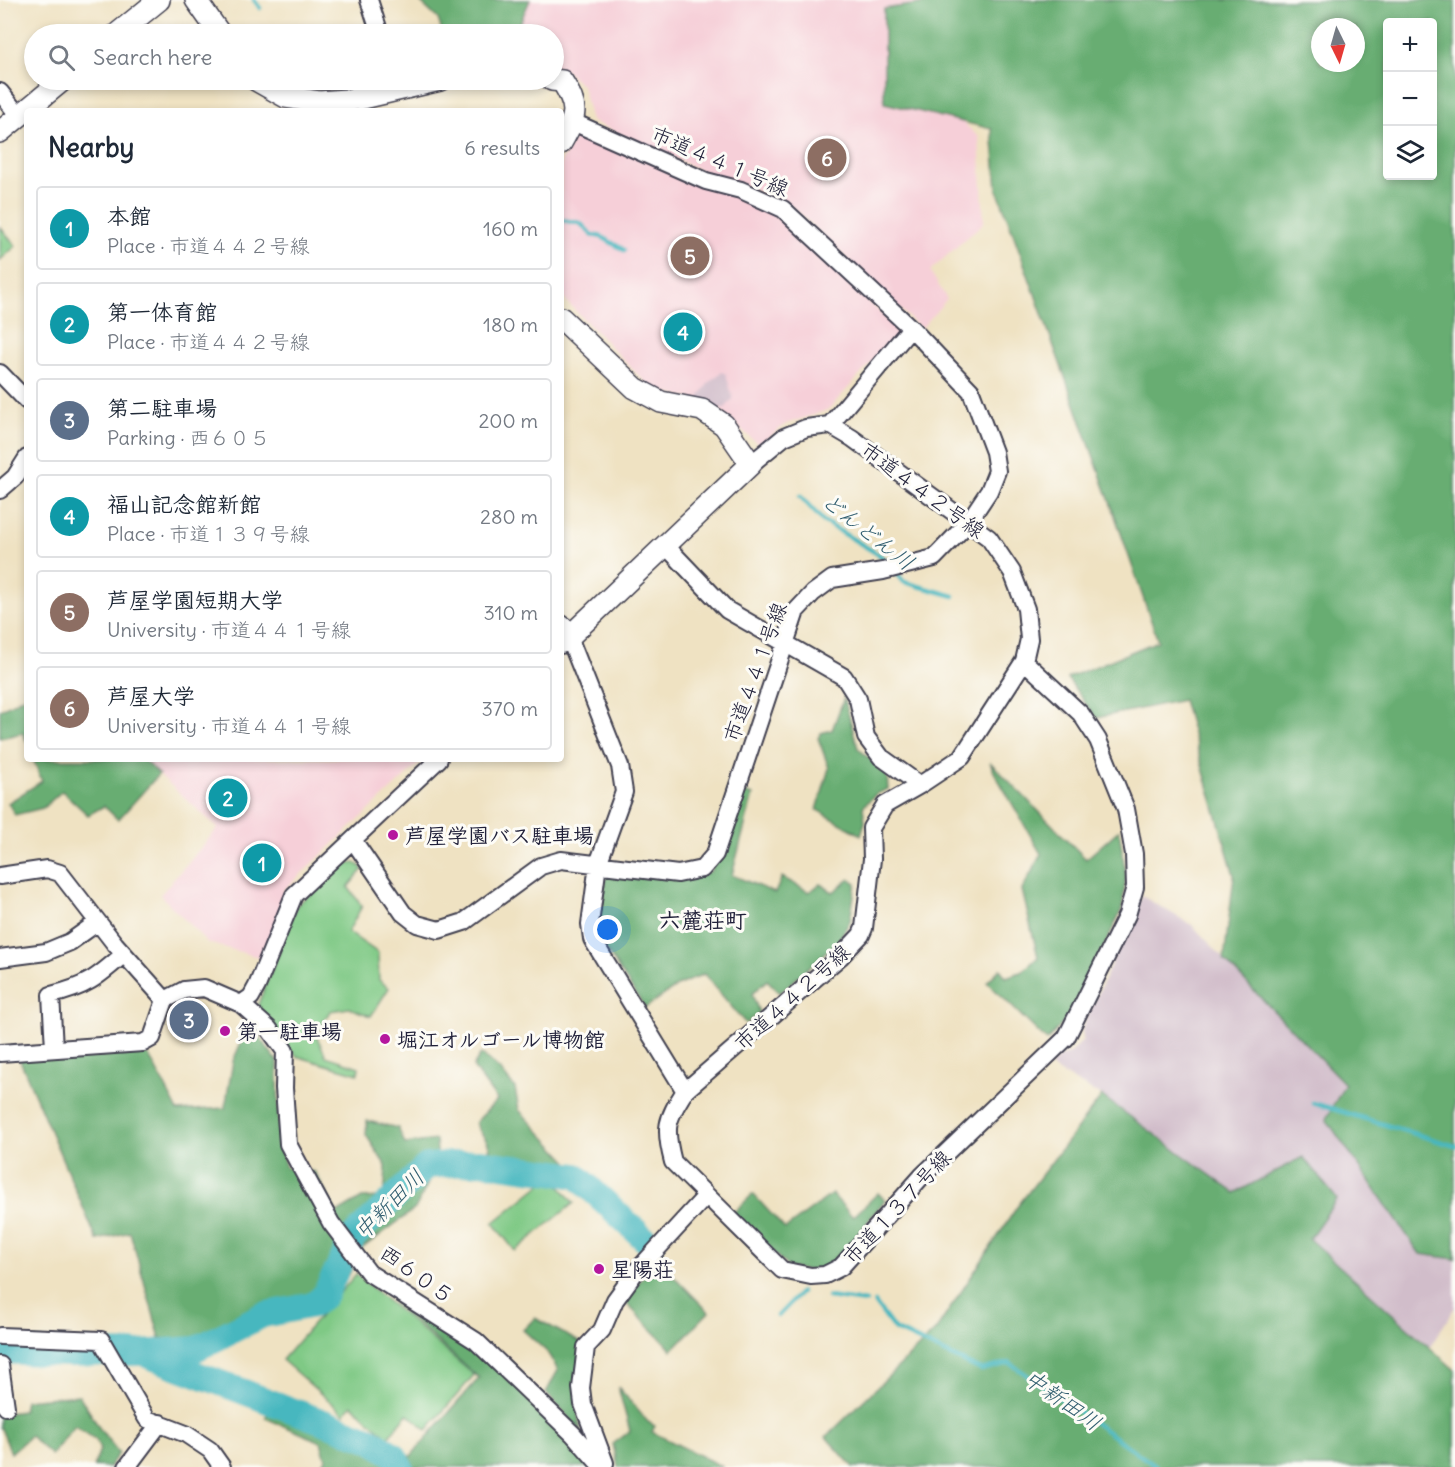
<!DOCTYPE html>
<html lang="en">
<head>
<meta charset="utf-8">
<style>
	body { margin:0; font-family:Delius,"Klee One",sans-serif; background:#f6f6f7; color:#1f2937 }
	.controls { position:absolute; right:18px; top:18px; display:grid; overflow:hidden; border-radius:6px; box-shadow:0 3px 9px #0003 }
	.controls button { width:54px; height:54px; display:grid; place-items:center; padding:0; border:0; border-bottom:2px solid #e0e1e3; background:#fff; color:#1f2937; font:30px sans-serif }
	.compass { position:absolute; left:1311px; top:18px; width:54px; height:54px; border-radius:50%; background:#fff; box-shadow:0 3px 9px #0003; rotate:175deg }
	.you { position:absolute; left:608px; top:930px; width:21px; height:21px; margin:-15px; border:4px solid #fff; border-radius:50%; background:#1a73e8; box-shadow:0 0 0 9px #1a73e833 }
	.badge { display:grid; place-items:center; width:39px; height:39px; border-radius:50%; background:#ea580c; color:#fff; font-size:20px; font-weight:700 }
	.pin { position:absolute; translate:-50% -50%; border:3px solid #fff; box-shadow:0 2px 6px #0006 }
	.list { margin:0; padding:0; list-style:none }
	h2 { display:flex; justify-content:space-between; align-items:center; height:78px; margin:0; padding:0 24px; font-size:26px }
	h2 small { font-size:20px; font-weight:400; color:#747a83 }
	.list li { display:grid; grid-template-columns:39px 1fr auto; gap:18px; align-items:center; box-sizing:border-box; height:84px; margin:0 12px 12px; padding:0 12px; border:2px solid #e0e1e3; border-radius:6px }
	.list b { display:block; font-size:22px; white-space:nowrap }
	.list p { margin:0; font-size:20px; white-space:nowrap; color:#747a83 }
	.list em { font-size:20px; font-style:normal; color:#747a83 }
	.icon { flex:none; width:33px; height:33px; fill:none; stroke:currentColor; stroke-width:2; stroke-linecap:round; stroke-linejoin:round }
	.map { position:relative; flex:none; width:1455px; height:1467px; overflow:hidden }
	.search { position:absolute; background:#fff; box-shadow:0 3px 9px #0003; left:24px; top:24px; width:540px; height:66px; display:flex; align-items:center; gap:15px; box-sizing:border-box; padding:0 21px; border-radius:33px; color:#747a83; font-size:22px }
	.panel { position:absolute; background:#fff; box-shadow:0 3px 9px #0003; left:24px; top:108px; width:540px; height:654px; border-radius:6px }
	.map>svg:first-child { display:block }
	.built { fill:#f6cfd8 }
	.industrial { fill:#d1bdca }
	.green { fill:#7fc985; stroke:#507660; stroke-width:1.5 }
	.forest { fill:#67ad72; stroke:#446856; stroke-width:1.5; fill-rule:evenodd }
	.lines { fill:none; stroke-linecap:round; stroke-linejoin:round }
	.stream { stroke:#47b7bf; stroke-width:4.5 }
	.river { stroke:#47b7bf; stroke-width:26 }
	.minor-casing { stroke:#413f4f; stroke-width:20 }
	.tertiary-casing { stroke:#413f4f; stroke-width:24 }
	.minor { stroke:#fff; stroke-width:16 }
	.tertiary { stroke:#fff; stroke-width:21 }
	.poi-dot { fill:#b5179e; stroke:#fdfcf7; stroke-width:2 }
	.labels { text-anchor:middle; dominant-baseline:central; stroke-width:6; stroke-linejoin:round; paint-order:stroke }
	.street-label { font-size:21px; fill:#22223b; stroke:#fdfcf7 }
	.poi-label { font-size:21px; font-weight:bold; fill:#22223b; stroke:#fdfcf7; text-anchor:start }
	.water-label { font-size:22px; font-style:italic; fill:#315e70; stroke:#fdfcf7 }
	.neighbourhood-label { font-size:22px; font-weight:bold; fill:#22223b; stroke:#fdfcf7 }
</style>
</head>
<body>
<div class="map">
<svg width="1455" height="1467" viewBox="0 0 1455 1467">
	<rect width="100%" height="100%" fill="#fdfcf7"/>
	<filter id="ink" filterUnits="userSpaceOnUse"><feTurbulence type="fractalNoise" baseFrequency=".0167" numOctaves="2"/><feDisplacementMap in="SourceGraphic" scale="12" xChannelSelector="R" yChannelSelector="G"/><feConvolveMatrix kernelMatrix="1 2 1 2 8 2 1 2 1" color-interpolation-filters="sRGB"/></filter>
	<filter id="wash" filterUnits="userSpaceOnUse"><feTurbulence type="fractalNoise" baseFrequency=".008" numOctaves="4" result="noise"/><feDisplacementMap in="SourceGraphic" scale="24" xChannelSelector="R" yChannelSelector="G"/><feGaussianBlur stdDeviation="1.35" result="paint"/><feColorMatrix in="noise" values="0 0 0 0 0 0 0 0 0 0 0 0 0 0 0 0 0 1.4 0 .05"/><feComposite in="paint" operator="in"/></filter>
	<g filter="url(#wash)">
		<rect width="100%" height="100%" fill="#efe2c2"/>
		<path class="built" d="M528 0H1093L941 103 979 137 984 222 930 271 947 299 921 329 795 209 747 186 718 178 591 121 582 85 566 71 554 70V34H511Z
			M584 135 744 196 777 216 894 325 897 335 828 410 786 424 759 445 718 409 697 400 653 390 561 296V162L575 138Z
			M142 759H424L283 891 287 897 262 958 208 943 160 895 218 828Z"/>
		<path class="industrial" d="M722 372 726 374 733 399 725 408 718 409 697 400 710 381Z
			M1142 896 1192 925 1345 1085 1420 1254 1455 1259V1307L1430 1347 1308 1239 1235 1193 1102 1096 1050 1067 1060 1056 1070 1054 1083 1040 1082 1029Z"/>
		<path class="green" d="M0 227 16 246 0 260Z
			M356 863 363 869 348 887 362 906 348 932 378 953 379 980 389 988 371 1016 349 1008 330 1011 316 1035 326 1056 359 1067 358 1074 296 1056 256 1010 297 905 345 864Z
			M551 1176 574 1203 515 1251 493 1223Z
			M356 1274 474 1375 427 1430 408 1414 388 1437 352 1405 344 1414 282 1360Z"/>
		<path class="forest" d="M427 0H530L515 34H443L438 19 421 3Z
			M945 0H1455V1259L1420 1254 1326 1119 1345 1084 1224 960 1234 875 1183 700 1096 718 1067 678 1158 641 1114 513 997 189 992 129 884 103V9ZM1388 22H1432V176H1388ZM1320 27H1356V63H1320Z
			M27 695V743L23 733 0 738V710Z
			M844 698 858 748 887 775 888 789 876 794 863 807 865 822 861 835 817 810 829 768 818 738 821 733 832 730Z
			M33 759H142L159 774 118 820 104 806 88 815 62 791 43 808 15 815 8 803 42 781Z
			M990 762 1086 859 1119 830 1126 876 1122 909 1074 1010 1047 1041 987 982 1000 969 1006 977 1023 971 1038 957 1022 890 1041 854 994 772Z
			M744 792 753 795 732 875 775 893 782 877 809 892 820 884 833 892 850 879 856 883 850 921 839 940 780 993 767 980 752 994 759 1012 746 1024 704 974 679 985 645 1008 602 944 599 919 607 872H710Z
			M249 1024 278 1062 279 1144 286 1168 315 1172 337 1213 362 1198 384 1197 386 1166 366 1135 367 1121 398 1128 405 1144 436 1140 438 1163 415 1209 360 1250 349 1275 221 1347 160 1338 130 1232 97 1240 19 1058 148 1054 178 1111 225 1108 233 1061Z
			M481 1054 501 1071 515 1088 519 1110 576 1170 473 1157 490 1149C487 1136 477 1132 476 1122L497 1100 473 1067Z
			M1102 1096 1235 1193 1303 1157 1337 1199 1309 1239 1455 1370V1467H853L826 1437 936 1330 1017 1207Z
			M878 1193 885 1200 834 1264 812 1271 789 1268 733 1213 753 1194 785 1229 832 1194 853 1217Z
			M658 1260 709 1312 672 1350 623 1300Z
			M398 1299 478 1348 588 1459 592 1467H414L410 1457 479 1378 394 1303Z
			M535 1318 581 1343 576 1402 581 1431 546 1393 558 1370 547 1352 523 1330Z
			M618 1387 648 1422 655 1426 652 1432 723 1467H618L613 1444 630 1431Z
			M79 1395 100 1429 119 1453 109 1467 94 1466 100 1449 96 1440 75 1426 51 1455 30 1436 11 1453 0 1426V1414L23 1411 25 1400Z
			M270 1409 360 1440 389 1457 393 1467H319L326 1459 321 1442 265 1418Z"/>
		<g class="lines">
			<path class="stream" d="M254 0 260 8
				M561 220 580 223 592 235 602 237 624 250
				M800 496 823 521 881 556 889 565
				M895 571 904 582 954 596
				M1313 1103 1455 1146
				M828 1297 866 1302
				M875 1303 894 1329 981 1370 1010 1363 1157 1467
				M778 1316 801 1292"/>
			<path class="river" d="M0 1351 69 1354 139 1353 196 1349 263 1315 313 1305 324 1296 354 1236 427 1166 480 1162 577 1176 651 1245
				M149 1356 371 1440 394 1455 401 1467"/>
		</g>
	</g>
	<g filter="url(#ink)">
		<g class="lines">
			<defs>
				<path id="minor" d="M369 0 380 34
					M0 92 19 116
					M0 373 27 401
					M830 425 911 328
					M0 490 15 477 27 458
					M665 545 727 610 844 677 858 699 866 737 881 757 920 785
					M561 645 569 637 620 766 624 792 598 864 590 924 592 939 685 1091C666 1120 664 1128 673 1162L782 1270 811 1276 825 1275 841 1267 923 1175 1066 1038 1127 915 1135 887 1134 854 1126 809 1098 740 1081 714 1024 661
					M353 840 403 913 417 924 439 930 464 922 541 866 561 860 678 874 702 869 715 854 796 611 813 593 832 579 883 571 934 558 967 524 989 491 997 471 994 452 971 391 911 328 783 209 741 190 706 181 573 122
					M0 876 47 869 60 873 115 944 165 1000
					M0 958 46 952 70 942 98 922
					M241 1004 251 997 257 986 294 895 439 759
					M54 1048 51 995C86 987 98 977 124 954
					M0 1053 143 1043 152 1038 165 1000 184 990 204 988 241 1004 269 1029 285 1051 284 1088 288 1144 331 1223 369 1273 476 1341 573 1434 602 1467
					M685 1091 840 957 861 935 864 928 872 859 871 828 885 805 920 785 962 757 1024 661 1029 639 1026 609 1012 572 989 538 852 438 830 425 806 428 784 437 751 464
					M0 1336 101 1340 147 1419 186 1434 210 1450 222 1467
					M0 1365 6 1407
					M605 1463 583 1404 581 1388 586 1347 602 1330 615 1300 634 1274 706 1196
					M127 1467 160 1423"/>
				<path id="tertiary" d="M196 0 220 34
					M117 34 159 0
					M256 80 286 97 319 102 359 99 440 80
					M552 80 562 81C579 108 577 115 561 143
					M0 132 63 80
					M561 318 635 388 661 402 702 410 724 425 751 464 569 637 561 626"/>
			</defs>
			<use href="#minor" class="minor-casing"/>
			<use href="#tertiary" class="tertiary-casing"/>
			<use href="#minor" class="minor"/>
			<use href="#tertiary" class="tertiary"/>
		</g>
	</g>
	<g class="poi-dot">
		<circle cx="393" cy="835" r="6"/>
		<circle cx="225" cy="1031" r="6"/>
		<circle cx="385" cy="1039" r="6"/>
		<circle cx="599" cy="1269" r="6"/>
	</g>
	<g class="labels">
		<g class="street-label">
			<text transform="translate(720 161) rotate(23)">市道４４１号線</text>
			<text transform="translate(923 490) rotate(36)">市道４４２号線</text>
			<text transform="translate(755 672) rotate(-70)">市道４４１号線</text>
			<text transform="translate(792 997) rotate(-42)">市道４４２号線</text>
			<text transform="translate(897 1207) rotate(-47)">市道１３７号線</text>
			<text transform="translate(417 1274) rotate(35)">西６０５</text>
		</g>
		<g class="poi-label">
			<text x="405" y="835">芦屋学園バス駐車場</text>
			<text x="237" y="1031">第一駐車場</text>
			<text x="397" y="1039">堀江オルゴール博物館</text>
			<text x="611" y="1269">星陽荘</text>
		</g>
		<g class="water-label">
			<text transform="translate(868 531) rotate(38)">どんどん川</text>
			<text transform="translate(389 1204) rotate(-45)">中新田川</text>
			<text transform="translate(1063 1400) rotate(35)">中新田川</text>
		</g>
		<g class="neighbourhood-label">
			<text x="703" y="920">六麓荘町</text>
		</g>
	</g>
</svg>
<div class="controls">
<button>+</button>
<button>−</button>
<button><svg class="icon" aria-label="layers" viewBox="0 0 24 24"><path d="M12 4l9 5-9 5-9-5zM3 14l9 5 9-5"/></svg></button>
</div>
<svg class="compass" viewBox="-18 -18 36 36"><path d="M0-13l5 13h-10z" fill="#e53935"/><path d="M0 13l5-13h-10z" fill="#747a83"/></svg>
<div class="you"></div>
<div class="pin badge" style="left:262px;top:863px;background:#0f9aa8">1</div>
<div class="pin badge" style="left:228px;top:798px;background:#0f9aa8">2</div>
<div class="pin badge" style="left:189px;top:1020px;background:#5c6f8a">3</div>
<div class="pin badge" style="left:683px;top:332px;background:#0f9aa8">4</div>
<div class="pin badge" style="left:690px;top:256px;background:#8d6e63">5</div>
<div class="pin badge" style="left:827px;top:158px;background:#8d6e63">6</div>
<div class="search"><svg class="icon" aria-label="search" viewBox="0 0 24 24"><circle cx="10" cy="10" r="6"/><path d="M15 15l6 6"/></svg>Search here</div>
<section class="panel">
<h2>Nearby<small>6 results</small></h2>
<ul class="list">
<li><span class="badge" style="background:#0f9aa8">1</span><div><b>本館</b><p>Place · 市道４４２号線</p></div><em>160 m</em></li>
<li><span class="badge" style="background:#0f9aa8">2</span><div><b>第一体育館</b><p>Place · 市道４４２号線</p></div><em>180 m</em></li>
<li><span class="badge" style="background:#5c6f8a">3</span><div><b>第二駐車場</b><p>Parking · 西６０５</p></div><em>200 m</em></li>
<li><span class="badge" style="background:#0f9aa8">4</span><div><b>福山記念館新館</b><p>Place · 市道１３９号線</p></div><em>280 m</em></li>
<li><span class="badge" style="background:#8d6e63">5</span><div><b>芦屋学園短期大学</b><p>University · 市道４４１号線</p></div><em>310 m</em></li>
<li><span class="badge" style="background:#8d6e63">6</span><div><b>芦屋大学</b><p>University · 市道４４１号線</p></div><em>370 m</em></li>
</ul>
</section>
</div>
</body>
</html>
